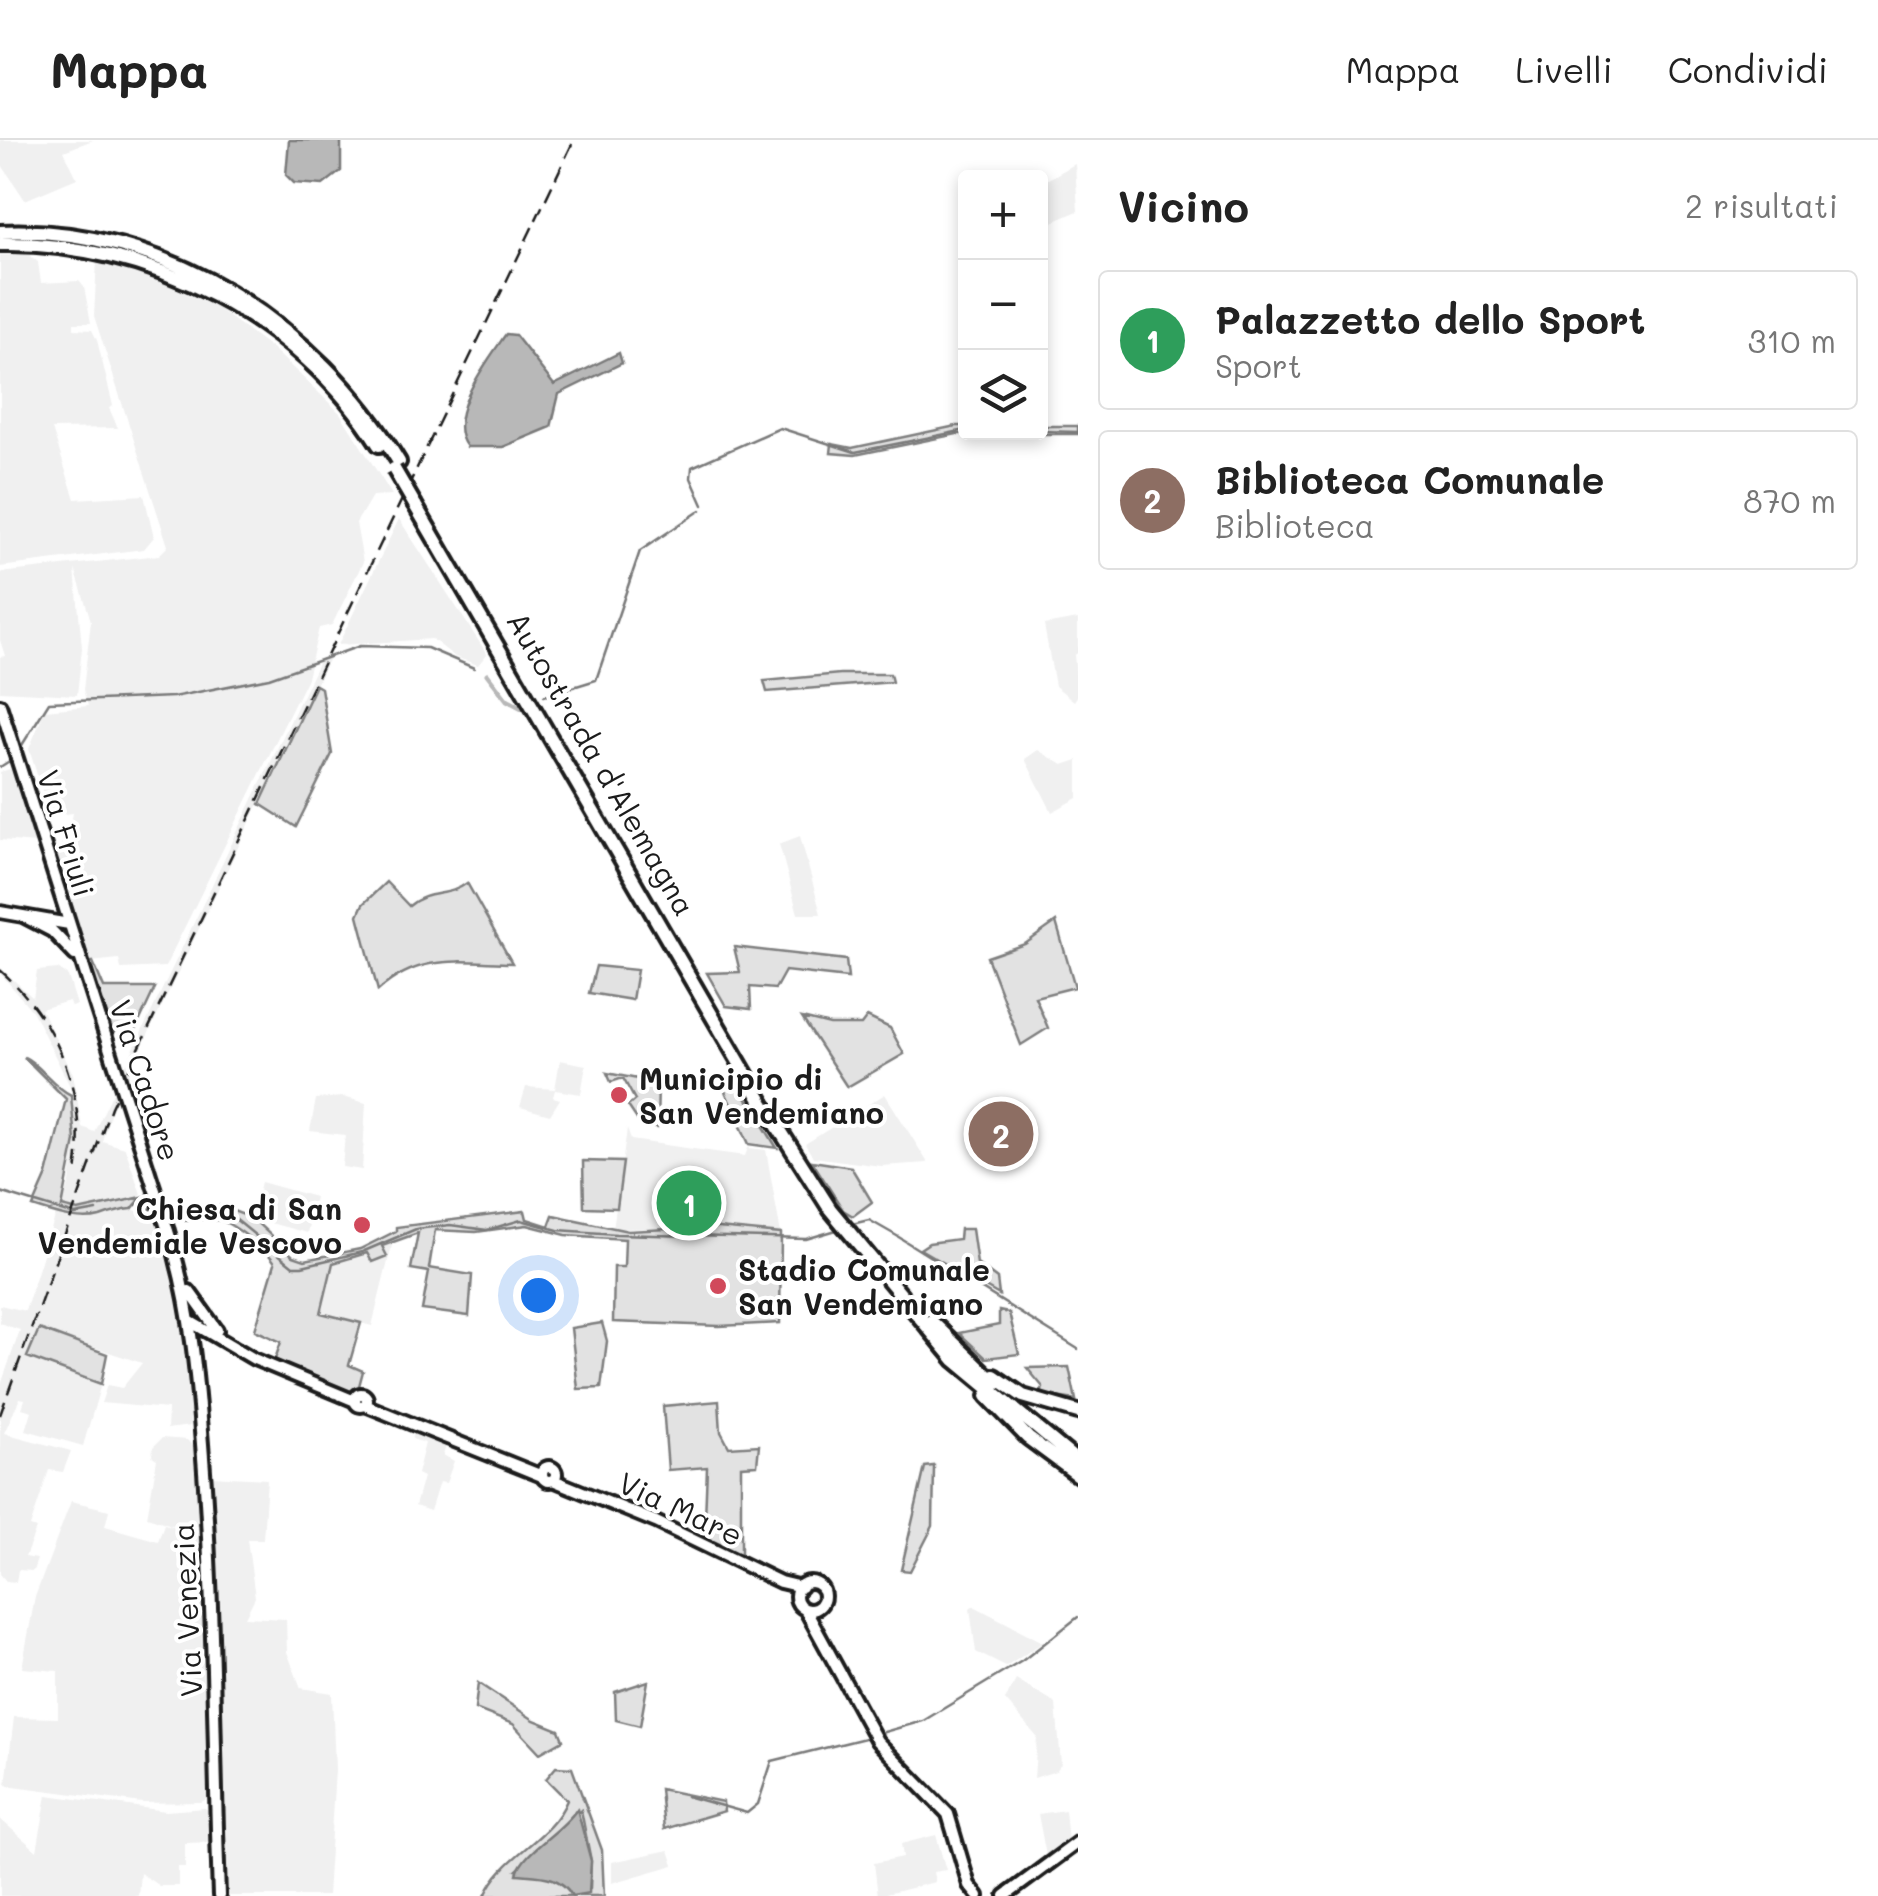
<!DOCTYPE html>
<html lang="it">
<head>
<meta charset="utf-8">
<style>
	body { margin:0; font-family:Mali,sans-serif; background:#f2f2f2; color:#222 }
	.controls { position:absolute; right:30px; top:30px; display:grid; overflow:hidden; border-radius:10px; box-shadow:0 5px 15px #0003 }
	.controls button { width:90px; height:90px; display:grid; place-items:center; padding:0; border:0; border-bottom:2px solid #e0e0e0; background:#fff; color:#222; font:50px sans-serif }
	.you { position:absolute; left:538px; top:1155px; width:35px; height:35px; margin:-25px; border:8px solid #fff; border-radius:50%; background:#1a73e8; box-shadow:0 0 0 15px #1a73e833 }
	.badge { display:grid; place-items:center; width:65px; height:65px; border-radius:50%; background:#0b8043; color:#fff; font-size:32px; font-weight:700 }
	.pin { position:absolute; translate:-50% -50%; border:5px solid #fff; box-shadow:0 2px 10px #0006 }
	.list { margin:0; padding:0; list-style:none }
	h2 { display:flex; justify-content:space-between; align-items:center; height:130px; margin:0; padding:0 40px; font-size:42px }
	h2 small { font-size:32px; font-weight:400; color:#767676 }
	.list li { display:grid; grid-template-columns:65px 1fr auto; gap:30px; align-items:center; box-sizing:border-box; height:140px; margin:0 20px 20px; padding:0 20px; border:2px solid #e0e0e0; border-radius:10px }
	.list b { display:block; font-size:38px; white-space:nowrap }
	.list p { margin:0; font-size:32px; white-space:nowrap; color:#767676 }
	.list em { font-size:32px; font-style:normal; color:#767676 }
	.icon { flex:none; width:55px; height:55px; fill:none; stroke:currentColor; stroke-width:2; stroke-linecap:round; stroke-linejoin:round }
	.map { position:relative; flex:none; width:1078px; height:1756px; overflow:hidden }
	header { display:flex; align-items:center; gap:60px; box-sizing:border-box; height:140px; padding:0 50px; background:#fff; border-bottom:2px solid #e0e0e0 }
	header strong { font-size:48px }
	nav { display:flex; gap:55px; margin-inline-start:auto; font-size:35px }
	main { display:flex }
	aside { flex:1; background:#fff }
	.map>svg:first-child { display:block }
	.built { fill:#f0f0f0 }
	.green { fill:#e2e2e2; stroke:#7f7f7f; stroke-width:2.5 }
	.water { fill:#b8b8b8; stroke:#7a7a7a; stroke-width:2.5 }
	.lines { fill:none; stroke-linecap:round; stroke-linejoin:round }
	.stream { stroke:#7a7a7a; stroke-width:2.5 }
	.canal { stroke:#b8b8b8; stroke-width:5 }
	.major-casing { stroke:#1c1c1c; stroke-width:18 }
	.highway-casing { stroke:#1c1c1c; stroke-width:20 }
	.major { stroke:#fff; stroke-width:10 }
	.highway { stroke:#fff; stroke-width:12 }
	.rail { stroke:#1c1c1c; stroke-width:2.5; stroke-dasharray:15 8; stroke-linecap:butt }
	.major-bridge-casing { stroke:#1c1c1c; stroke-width:18; stroke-linecap:butt }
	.highway-bridge-casing { stroke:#1c1c1c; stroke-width:20; stroke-linecap:butt }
	.major-bridge { stroke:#fff; stroke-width:10 }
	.highway-bridge { stroke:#fff; stroke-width:12 }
	.poi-dot { fill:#d1495b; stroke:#fff; stroke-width:4 }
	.labels { text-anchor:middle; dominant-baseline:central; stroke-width:8; stroke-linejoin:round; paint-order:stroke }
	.street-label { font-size:30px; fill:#1c1c1c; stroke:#fff }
	.poi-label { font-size:30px; font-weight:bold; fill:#1c1c1c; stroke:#fff; text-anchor:start }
</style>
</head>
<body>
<header>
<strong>Mappa</strong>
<nav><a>Mappa</a><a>Livelli</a><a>Condividi</a></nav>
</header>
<main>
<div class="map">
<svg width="1078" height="1756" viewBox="0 0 1078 1756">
	<rect width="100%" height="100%" fill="#fff"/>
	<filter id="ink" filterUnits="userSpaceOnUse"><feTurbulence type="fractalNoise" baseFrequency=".01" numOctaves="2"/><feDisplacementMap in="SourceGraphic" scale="20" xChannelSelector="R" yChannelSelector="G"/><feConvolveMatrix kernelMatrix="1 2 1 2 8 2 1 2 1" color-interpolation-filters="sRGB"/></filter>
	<g filter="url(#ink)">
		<path class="built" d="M0 0H93L64 11 77 38 25 60 0 22Z
			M1075 24 1078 71 1041 87V43Z
			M0 115H29L38 122 41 143 79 141 84 147 91 183H74V189L92 190 97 200 113 266 109 268 118 288 52 289 75 359 144 355 154 397 144 409 0 427Z
			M97 120 153 138 217 168 273 209 340 273 392 355 372 356 356 383 363 422 332 485 319 488 307 538 165 827 121 829 119 819 81 823 53 717 66 697 75 700 70 689 73 673 50 676 29 609 45 570 88 566 83 550 91 481 75 429 82 508 77 555 0 551V517L5 516 0 500V433L159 415 168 406 94 176Z
			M399 379 487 514 478 525 455 517 432 499 338 505Z
			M1078 479V513L1074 515 1078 555 1074 561 1055 546 1044 485Z
			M329 518 110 974 102 1001 125 1008 142 1057 78 1071 62 1067 70 1042 75 1001 71 948 33 872 1 834 0 827 33 858 37 831 58 829 68 836 77 865 71 867 69 861 41 869 73 934 82 987 94 992 319 521Z
			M1038 610 1063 625 1078 620V658L1052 672 1025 619Z
			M10 629 24 656 37 703 0 700V632Z
			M800 696 821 774H798L779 704Z
			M560 920 586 925 581 954 555 950 553 957 560 959 550 975 520 967 526 947 555 949Z
			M885 954 928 1023 881 1026 813 1017 805 1004Z
			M343 957 366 963 362 1030 342 1027 345 995 310 991 316 959Z
			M627 989 631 1000 686 1008 745 1016 748 1008 766 1010 781 1094 708 1087 613 1089Z
			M261 1042 315 1057 307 1093 252 1078Z
			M132 1069 153 1077 187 1186 192 1247 190 1286 167 1289 168 1269 101 1263 107 1245 122 1248 142 1223 39 1189 28 1217 101 1244 83 1306 26 1290 32 1271 22 1268 25 1259 20 1258 4 1293 71 1311 63 1332 49 1330 30 1387 36 1389 25 1417 37 1419 33 1431 18 1430 16 1442 6 1441 0 1434V1248L20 1190 0 1183V1165L25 1171 56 1074 91 1078Z
			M393 1101 372 1186 321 1173 333 1123 360 1117Z
			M417 1284 449 1297 443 1315 454 1321 446 1343 439 1342 430 1371 415 1366 423 1337 417 1334 425 1303 412 1299Z
			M162 1298 187 1300 197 1310 203 1385 182 1387 201 1393 212 1656 201 1662 142 1663 6 1645 14 1577 58 1578V1531L22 1528 35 1457 71 1361 109 1370 105 1386 158 1401 164 1384 181 1388 147 1377 157 1319 152 1316 153 1307Z
			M210 1336 267 1339 263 1399H247L255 1457 245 1477 286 1479 287 1512 301 1548 332 1553 335 1630 327 1756H226L219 1458Z
			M974 1466 1043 1502 1006 1527 976 1512 970 1469Z
			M1016 1540 1056 1564 1061 1624 1056 1631 1034 1638 1037 1597 1005 1560Z
			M47 1655 166 1671 205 1668 212 1674V1702L185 1703V1727H178V1746H159L140 1733 138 1756H0V1679L37 1711Z
			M1065 1670 1068 1702 1046 1716 1038 1674Z
			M936 1695 946 1730 933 1732 935 1742 878 1756 874 1723 903 1717 901 1704Z
			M669 1710 674 1725 612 1743V1722Z"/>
		<path class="green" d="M956 286H965L966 292H1040L1041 286H1078V294H957L855 315 831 313 832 304 852 308Z
			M840 534H890L892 542 767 552 764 541Z
			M316 545 321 548 332 614 296 687 260 664Z
			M386 742 409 766C429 749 448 758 467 743L512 823C459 822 420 813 378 851L358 775 363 764Z
			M1056 782 1075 847 1035 857 1048 888 1021 905 987 817 1025 804Z
			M734 807 846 820 848 838 785 831 775 849 750 847 751 869 726 866 707 833 740 832Z
			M93 822 104 848H155L133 895 117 889 110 900 87 823Z
			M596 826 637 830 632 860 589 853Z
			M867 877 890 888 904 914 847 947 802 878 830 885H861Z
			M24 917C40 924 52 946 71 955L75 1001 62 1067 78 1071 142 1057 132 1069C119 1070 111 1073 100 1077 79 1083 53 1073 33 1067L47 1035 66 959Z
			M607 933 658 943 657 988 640 984 628 966 635 960 623 938 611 942Z
			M736 941 777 1008 749 1004 724 949Z
			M583 1021 623 1022 617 1068 584 1067Z
			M812 1021 851 1027 872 1062 853 1076 843 1070Z
			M220 1066 252 1078 293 1116 305 1120 360 1109 396 1091V1087L525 1071 527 1079 549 1086 553 1075 628 1091 708 1087 781 1094 780 1183 719 1186 613 1182 614 1127H624L625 1099 566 1095 527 1085 476 1092 435 1090 429 1128 472 1135 469 1176 422 1170 429 1132 411 1129 418 1093 382 1106 387 1116 372 1122 367 1113 333 1123 321 1173 361 1183 349 1225 363 1231 359 1246 350 1252 274 1222 281 1202 255 1190 275 1123C269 1111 228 1079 216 1080Z
			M960 1089H972L977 1124 997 1139 999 1155 920 1109 929 1103 959 1099Z
			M999 1171 1009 1173 1019 1214 986 1218 959 1193 999 1185Z
			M602 1183 607 1201 601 1248 578 1249 571 1188Z
			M39 1189 107 1214 101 1244 27 1217Z
			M1069 1227 1076 1260 1041 1255 1043 1247 1027 1228Z
			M719 1261 721 1292 729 1307 759 1305 757 1325 741 1326V1423L704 1405 707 1327 668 1330 663 1266Z
			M934 1326 933 1386 910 1431 901 1430 925 1327Z
			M648 1541 640 1586 616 1580 615 1552Z
			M478 1543 534 1580 559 1590 563 1600 540 1613 513 1584 475 1569Z
			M556 1627 572 1628 602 1710 604 1756H580L590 1748 591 1721 581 1670 517 1730C537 1732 563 1738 572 1756H485C503 1714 551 1700 567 1660L546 1639Z
			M660 1649 723 1662 724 1671 664 1689Z"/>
		<path class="water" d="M289 0H341V31L323 45 294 43 286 35Z
			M506 194 515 195 554 245 619 213 622 223 559 254 551 287 503 307H467C443 278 488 220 506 194Z
			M577 1669 591 1721 589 1753 572 1756C561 1734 537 1736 517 1734 523 1711 561 1693 577 1669Z"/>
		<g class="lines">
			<path class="stream" d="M1040 291 1078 292
				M703 365 691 338 692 327 780 288 855 312 966 290
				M544 556 596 540 640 411 701 370
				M19 610 49 562 173 557 269 538 360 506 427 508 474 528
				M0 627 11 620
				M0 1052 75 1075 97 1071
				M137 1065 155 1070
				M167 1076C188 1087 207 1076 229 1074L293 1126H302L362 1112 416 1089 450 1085 487 1090 521 1080 558 1090 616 1094 806 1099 840 1089
				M852 1084 869 1080 897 1096 1078 1209
				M877 1594 923 1581 1022 1521 1078 1477
				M686 1656 747 1673 758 1664 772 1621 869 1597"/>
			<path class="canal" d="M487 534 507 560 522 568"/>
			<defs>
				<path id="major" d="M0 565 107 901
					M0 772 69 784
					M23 776 52 791 75 815
					M168 1091C193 1170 198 1249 204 1331 214 1473 214 1614 219 1756
					M189 1151 217 1190
					M191 1182 254 1219 355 1261
					M355 1260a6 6 0 1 1 12 0a6 6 0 1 1-12 0Z
					M365 1265 542 1336
					M542 1334a7 7 0 1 1 14 0a7 7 0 1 1-14 0Z
					M553 1340 656 1382 780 1442 801 1447
					M796 1456a14 14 0 1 1 28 0a14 14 0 1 1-28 0Z
					M805 1469 877 1601 948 1674 969 1745 978 1756
					M1005 1756 1078 1702"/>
				<path id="highway" d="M0 92C165 84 317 185 399 322
					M0 104C149 101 299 178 379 305
					M415 365 764 965 830 1069 955 1220 1078 1322
					M931 1181 996 1244
					M994 1236 1023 1256 1078 1272
					M987 1256 1028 1298 1078 1335"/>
			</defs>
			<use href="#major" class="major-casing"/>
			<use href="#highway" class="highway-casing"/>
			<use href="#major" class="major"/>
			<use href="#highway" class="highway"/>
			<path class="rail" d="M0 830C58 881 88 956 76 1032
				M0 1275 111 967 574 0"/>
			<defs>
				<path id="major-bridge" d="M107 901 168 1091"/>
				<path id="highway-bridge" d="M394 329 415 365"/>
			</defs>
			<use href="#major-bridge" class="major-bridge-casing"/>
			<use href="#highway-bridge" class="highway-bridge-casing"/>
			<use href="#major-bridge" class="major-bridge"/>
			<use href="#highway-bridge" class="highway-bridge"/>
		</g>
	</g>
	<g class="poi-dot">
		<circle cx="619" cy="955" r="10"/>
		<circle cx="362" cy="1085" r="10"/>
		<circle cx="718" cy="1146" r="10"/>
	</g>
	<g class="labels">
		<g class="street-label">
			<text transform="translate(602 623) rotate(60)">Autostrada d'Alemagna</text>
			<text transform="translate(67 693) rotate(73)">Via Friuli</text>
			<text transform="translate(146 940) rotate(72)">Via Cadore</text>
			<text transform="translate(681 1368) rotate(25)">Via Mare</text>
			<text transform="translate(186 1470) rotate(-93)">Via Venezia</text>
		</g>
		<g class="poi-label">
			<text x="639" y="938">Municipio di<tspan x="639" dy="34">San Vendemiano</tspan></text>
			<text x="342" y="1068" text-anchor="end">Chiesa di San<tspan x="342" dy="34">Vendemiale Vescovo</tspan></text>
			<text x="738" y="1129">Stadio Comunale<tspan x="738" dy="34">San Vendemiano</tspan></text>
		</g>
	</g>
</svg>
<div class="controls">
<button>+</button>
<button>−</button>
<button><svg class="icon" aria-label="layers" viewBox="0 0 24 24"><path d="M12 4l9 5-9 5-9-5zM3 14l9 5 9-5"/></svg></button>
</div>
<div class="you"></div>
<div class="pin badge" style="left:689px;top:1063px;background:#2e9e5b">1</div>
<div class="pin badge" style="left:1001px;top:994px;background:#8d6e63">2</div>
</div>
<aside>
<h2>Vicino<small>2 risultati</small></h2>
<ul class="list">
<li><span class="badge" style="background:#2e9e5b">1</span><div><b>Palazzetto dello Sport</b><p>Sport</p></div><em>310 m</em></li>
<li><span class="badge" style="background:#8d6e63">2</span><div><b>Biblioteca Comunale</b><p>Biblioteca</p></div><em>870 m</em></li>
</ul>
</aside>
</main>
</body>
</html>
